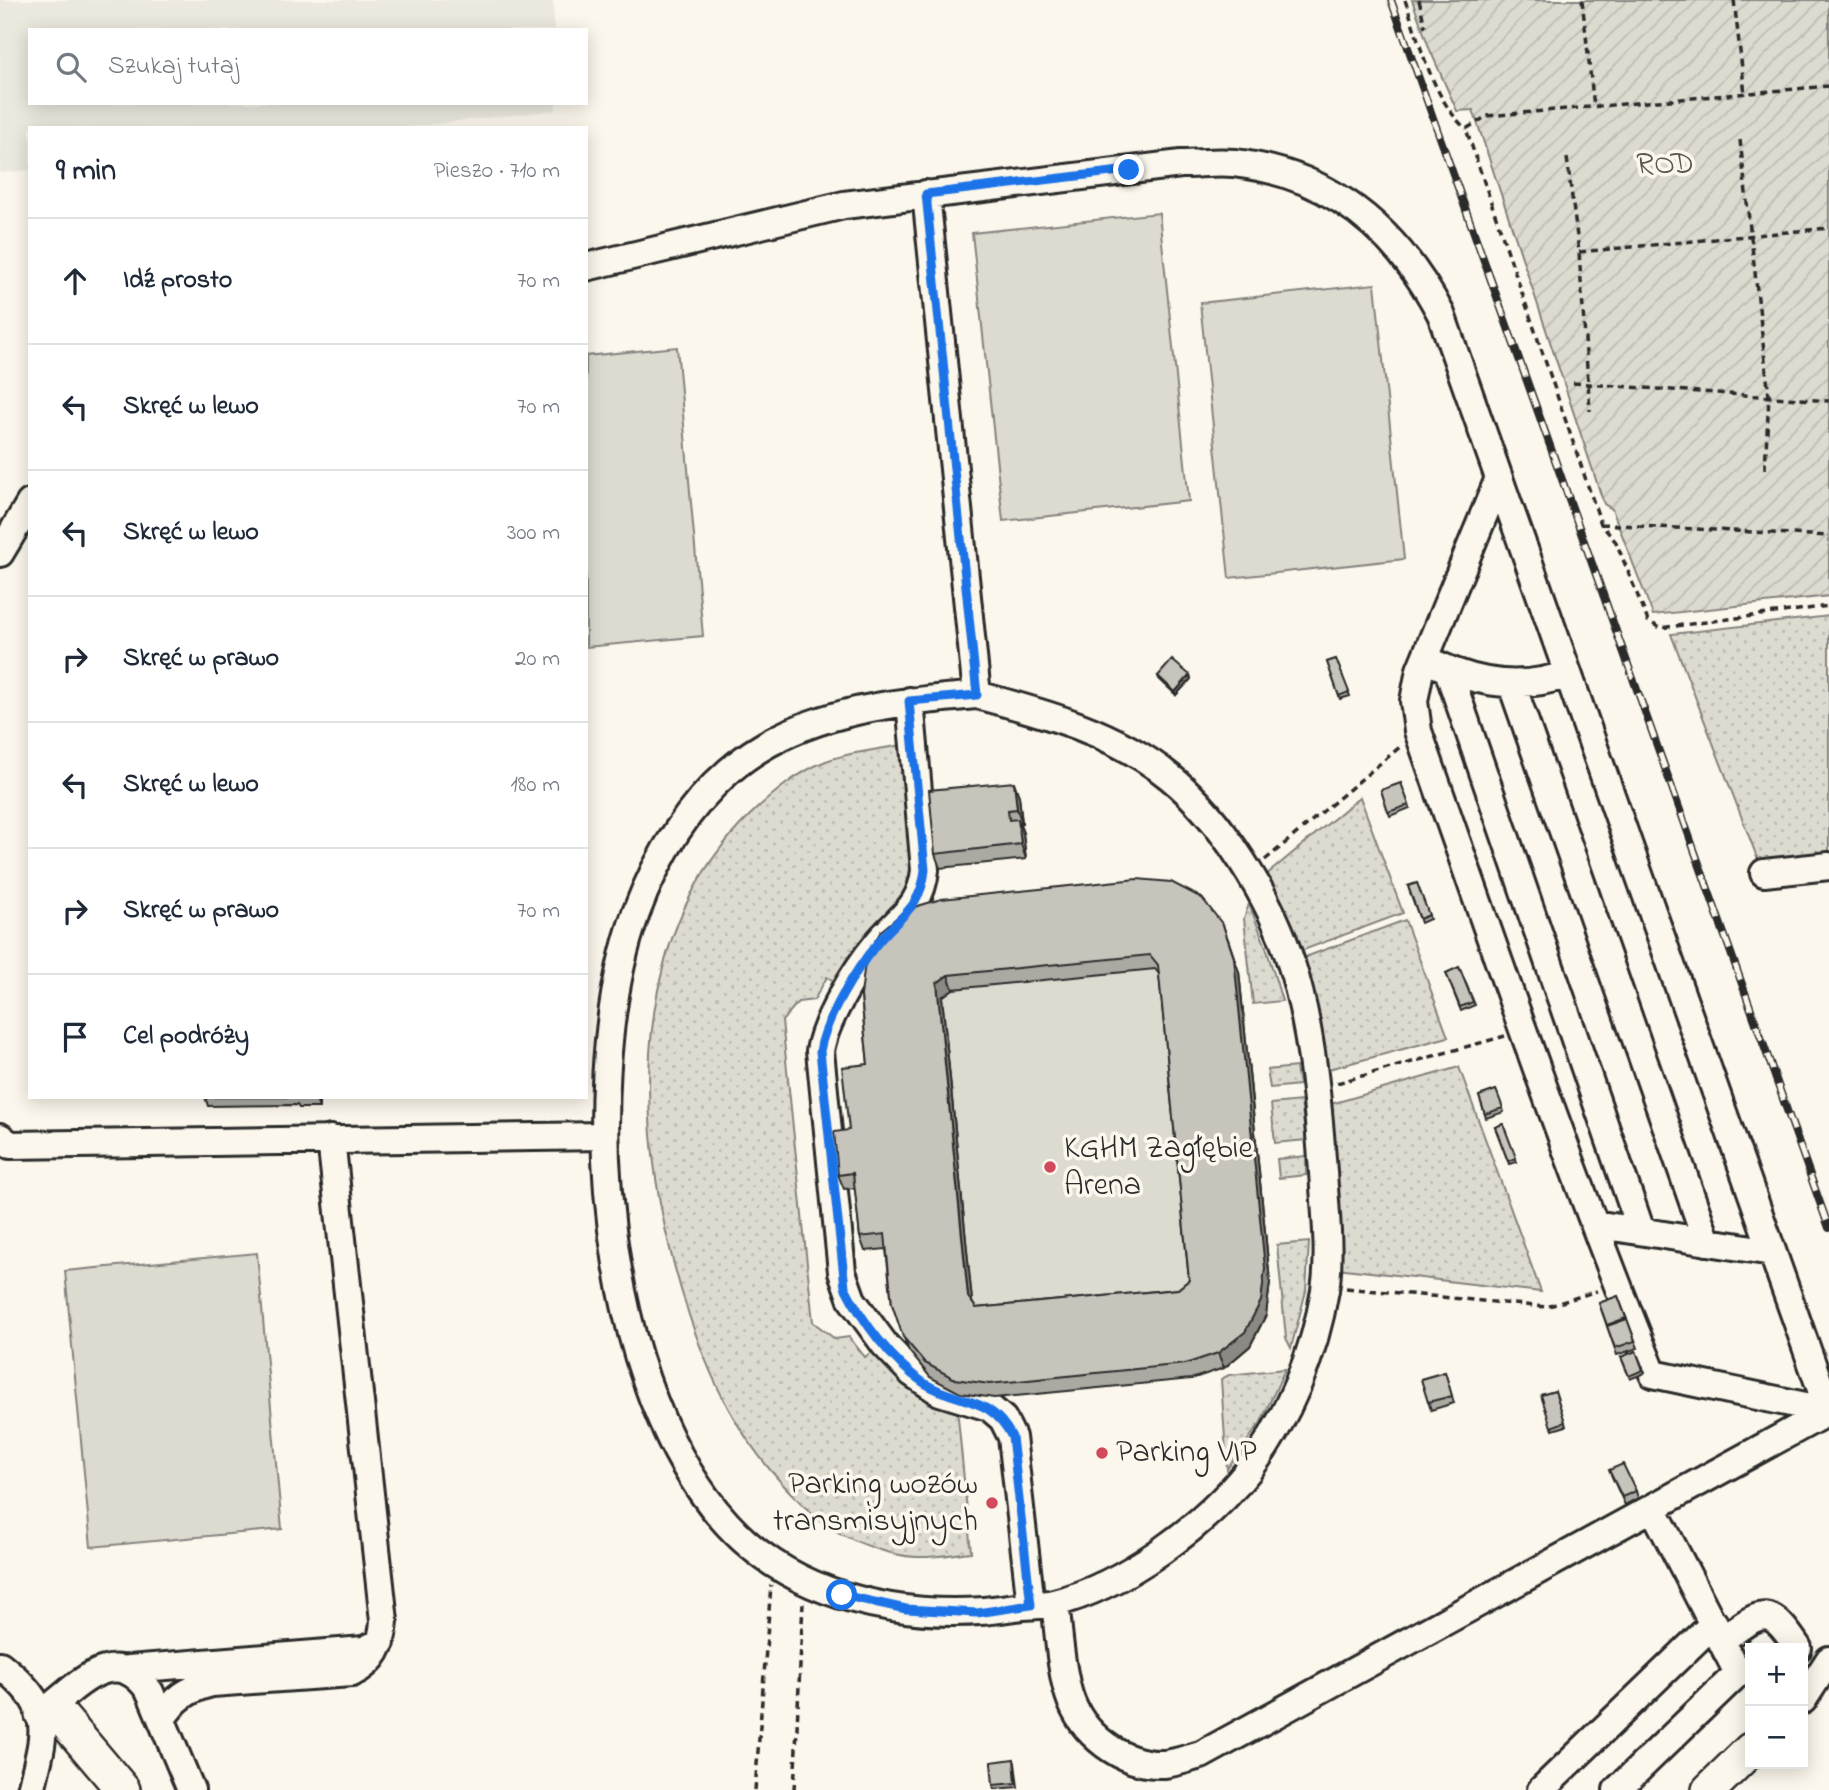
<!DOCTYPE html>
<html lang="pl">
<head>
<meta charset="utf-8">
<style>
	body { margin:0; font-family:"Indie Flower",sans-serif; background:#f6f6f7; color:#1f2937 }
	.controls { position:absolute; right:21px; bottom:21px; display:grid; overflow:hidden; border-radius:0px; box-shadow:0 4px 18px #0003 }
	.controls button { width:63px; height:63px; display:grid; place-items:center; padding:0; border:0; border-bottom:2px solid #e0e1e3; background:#fff; color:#1f2937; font:35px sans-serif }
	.stop { position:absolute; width:21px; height:21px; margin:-16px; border:5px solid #1a73e8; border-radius:50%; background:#fff }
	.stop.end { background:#1a73e8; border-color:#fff; box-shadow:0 2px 7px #0008 }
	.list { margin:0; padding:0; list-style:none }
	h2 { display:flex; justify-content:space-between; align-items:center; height:91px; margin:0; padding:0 28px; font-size:30px }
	h2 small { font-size:23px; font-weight:400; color:#747a83 }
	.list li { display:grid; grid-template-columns:46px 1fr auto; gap:21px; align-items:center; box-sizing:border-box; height:126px; padding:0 28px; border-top:2px solid #e0e1e3 }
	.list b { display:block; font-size:26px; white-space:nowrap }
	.list em { font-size:23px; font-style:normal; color:#747a83 }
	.icon { flex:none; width:38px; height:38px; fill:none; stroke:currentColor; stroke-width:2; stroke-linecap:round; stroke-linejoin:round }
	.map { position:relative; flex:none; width:1829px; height:1790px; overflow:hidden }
	.search { position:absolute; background:#fff; box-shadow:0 4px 18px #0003; left:28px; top:28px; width:560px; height:77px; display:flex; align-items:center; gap:18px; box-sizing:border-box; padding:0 24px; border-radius:0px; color:#747a83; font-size:26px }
	.panel { position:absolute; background:#fff; box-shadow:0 4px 18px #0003; left:28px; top:126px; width:560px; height:973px; border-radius:0px }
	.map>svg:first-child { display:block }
	.built { fill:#ebe8de }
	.grass { fill:url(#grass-dots); stroke:#84827e; stroke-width:2 }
	.park { fill:#dddad0; stroke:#84827e; stroke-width:2 }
	.garden { fill:url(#garden-furrows); stroke:#84827e; stroke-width:2 }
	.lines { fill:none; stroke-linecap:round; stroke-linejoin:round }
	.minor-casing { stroke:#2b2b2b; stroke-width:32 }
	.major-casing { stroke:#2b2b2b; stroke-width:38 }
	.path { stroke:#2b2b2b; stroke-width:3.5; stroke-dasharray:7 5; stroke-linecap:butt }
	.minor { stroke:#fbf7ec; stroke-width:26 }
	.major { stroke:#fbf7ec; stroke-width:33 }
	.rail-casing { stroke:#2b2b2b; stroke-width:8 }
	.rail { stroke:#fbf7ec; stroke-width:5; stroke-dasharray:16; stroke-linecap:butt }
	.wall { fill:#aba9a2; stroke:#2b2b2b; stroke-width:2; fill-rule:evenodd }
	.shaded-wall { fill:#8b8984; stroke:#2b2b2b; stroke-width:2 }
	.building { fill:#c7c4bc; stroke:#2b2b2b; stroke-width:2; fill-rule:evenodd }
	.route { stroke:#1a73e8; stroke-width:9 }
	.poi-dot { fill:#d1495b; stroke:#fbf7ec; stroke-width:2.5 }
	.labels { text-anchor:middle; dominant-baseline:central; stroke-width:7; stroke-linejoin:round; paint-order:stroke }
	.park-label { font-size:32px; fill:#585754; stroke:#fbf7ec }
	.poi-label { font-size:32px; fill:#2b2b2b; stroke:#fbf7ec; text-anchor:start }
</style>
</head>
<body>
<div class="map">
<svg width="1829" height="1790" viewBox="0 0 1829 1790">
	<defs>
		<pattern id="grass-dots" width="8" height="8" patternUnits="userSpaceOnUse" patternTransform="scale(1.75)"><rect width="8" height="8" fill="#dddad0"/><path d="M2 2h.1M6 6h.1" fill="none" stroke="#bebbb3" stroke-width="1.8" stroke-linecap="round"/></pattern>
		<pattern id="garden-furrows" width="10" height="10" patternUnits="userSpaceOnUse" patternTransform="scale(1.75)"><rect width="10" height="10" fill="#dddad0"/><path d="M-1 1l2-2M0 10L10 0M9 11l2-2" fill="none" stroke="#bebbb3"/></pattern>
	</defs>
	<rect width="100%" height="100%" fill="#fbf7ec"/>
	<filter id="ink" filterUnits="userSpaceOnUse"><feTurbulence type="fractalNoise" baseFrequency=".0143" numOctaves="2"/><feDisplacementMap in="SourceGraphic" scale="14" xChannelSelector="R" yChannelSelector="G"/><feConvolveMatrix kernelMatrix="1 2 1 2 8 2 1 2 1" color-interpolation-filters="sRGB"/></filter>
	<g filter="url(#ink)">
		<path class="built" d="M0 0H553L554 30H30V103H556V110L399 128H30V170L0 173Z"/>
		<path class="grass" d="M1829 616V857L1760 865 1671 634Z
			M902 745 914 868 910 891 839 984 827 977 814 1000 798 1002 782 1021 813 1322 835 1339 849 1337 865 1357 878 1347 957 1407 971 1552C953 1554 934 1558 916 1557 890 1556 854 1542 832 1529 815 1519 803 1505 790 1492 739 1439 712 1384 689 1315 636 1154 618 945 749 816 772 794 796 773 826 761 850 752 877 750 902 745Z
			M1360 797 1403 913 1298 952 1265 876Z
			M1249 904 1266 947 1282 1001 1253 1004 1244 918Z
			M1405 920 1448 1037 1325 1070 1300 959Z
			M1296 1067 1299 1085 1270 1088 1267 1070Z
			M1459 1067 1541 1292 1337 1268 1338 1197 1331 1104Z
			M1301 1101 1306 1140 1275 1143 1271 1104Z
			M1306 1156V1175L1279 1178 1277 1159Z
			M1309 1242 1306 1291 1291 1348 1286 1338 1277 1245Z
			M1285 1369 1261 1422 1227 1469 1221 1379 1229 1375Z"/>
		<path class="park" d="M1159 213 1189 501 1003 521 972 233Z
			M1375 284 1404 559 1229 578 1200 303Z
			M677 347 703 636 586 647V356Z
			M1207 913 1228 939 1239 972 1270 1282C1264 1341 1246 1360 1191 1379L909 1351 897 1318 890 1248 865 1251 858 1188 873 1078 867 1010Z
			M257 1253 282 1529 91 1547 65 1271Z"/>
		<path class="garden" d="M1412 0H1829V596L1653 615 1612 509 1604 504 1473 110 1457 111 1430 50Z"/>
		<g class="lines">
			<defs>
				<path id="minor" d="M926 194 977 695
					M586 267 844 205 1181 164C1198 164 1217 161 1234 163 1331 174 1397 230 1441 314L1829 1412
					M0 553 30 503
					M1438 665C1481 685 1523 690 1568 674
					M1448 670 1641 1231
					M1512 685 1707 1242
					M977 695C1044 713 1115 732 1170 777 1221 818 1272 900 1291 963 1312 1028 1318 1104 1323 1172 1325 1209 1331 1253 1325 1290 1315 1353 1287 1421 1248 1471 1204 1526 1124 1586 1054 1603 1042 1606 1028 1605 1015 1607 935 1620 842 1608 773 1563 603 1452 572 1089 636 913 656 860 685 809 729 771 798 711 889 703 977 695Z
					M910 701 925 870C921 909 898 917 876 945 856 969 825 1020 820 1051L842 1272 852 1300 885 1345 912 1373 940 1392 989 1407 1003 1419 1012 1437 1031 1605
					M1764 873 1829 866
					M0 1137 10 1145 604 1136
					M1594 1224 1772 1252
					M1055 1603C1059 1633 1060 1666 1069 1695 1081 1734 1122 1766 1164 1764 1176 1763 1189 1758 1201 1755L1829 1411 1653 1374C1567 1163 1494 947 1418 731L1414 701 1420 670 1499 478
					M1722 1640C1763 1610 1769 1604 1798 1648
					M0 1665C55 1709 46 1728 31 1790
					M129 1669 364 1650 381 1642
					M1803 1700 1829 1660
					M42 1714C76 1687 115 1640 150 1692L191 1790
					M162 1719C175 1698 188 1689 212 1683L352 1673C375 1661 382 1646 384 1621L331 1139
					M1541 1790 1714 1623
					M1617 1790 1738 1673 1654 1510"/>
				<path id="major" d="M42 1714 63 1719 123 1790
					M1709 1790 1750 1750"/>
			</defs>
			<use href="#minor" class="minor-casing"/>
			<use href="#major" class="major-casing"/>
			<path class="path" d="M1405 0C1420 43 1432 98 1466 129
				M1419 0 1425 27
				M1582 0 1594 107
				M1734 0 1745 94
				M1829 86 1487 116 1466 129 1601 524 1616 542 1648 621 1660 628 1829 606
				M1740 140 1769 396 1765 469
				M1567 158 1579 252 1590 411
				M1579 252 1829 228
				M1573 383 1829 401
				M1601 524 1829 536
				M1265 860 1401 746
				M1337 1083 1505 1036
				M1346 1288 1546 1307 1597 1291
				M755 1790 771 1585
				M794 1790 803 1603"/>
			<use href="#minor" class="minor"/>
			<use href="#major" class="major"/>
			<defs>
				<path id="rail" d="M1391 0 1829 1228"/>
			</defs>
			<use href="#rail" class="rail-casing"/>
			<use href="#rail" class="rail"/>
		</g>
		<path class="wall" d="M1336 659 1350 696 1340 699 1327 662Z
			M1190 675 1191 679 1176 695 1159 679 1158 676Z
			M1401 783 1410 808 1390 816 1381 790Z
			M1019 796 1022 823H1019L1023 833 1026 859 940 868 935 854Z
			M1171 882 1239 972 1270 1282 1266 1315 1250 1346 1224 1368 1191 1379 994 1398 960 1393 930 1377 909 1351 892 1304 886 1249 865 1251 860 1237 855 1188 844 1189 838 1175 849 1130 868 1064 861 996ZM1155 969 1159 974 1189 1280 1178 1289 976 1308 972 1302 942 997 953 989Z
			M1417 883 1430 919 1421 923 1408 886Z
			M1459 967 1475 1005 1461 1011 1446 973Z
			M1496 1090 1504 1112 1486 1118 1479 1096Z
			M205 1097H319V1108H299L297 1105 208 1106Z
			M1503 1124 1517 1162 1509 1164 1495 1127Z
			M1618 1296 1638 1348 1617 1355 1599 1303Z
			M1636 1351 1645 1373 1630 1379 1621 1357Z
			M1445 1372 1454 1403 1431 1410 1421 1379Z
			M1555 1391 1566 1426 1553 1430 1541 1395Z
			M1609 1470 1636 1491 1638 1498 1625 1505Z
			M1015 1763 1018 1787 994 1789 993 1785Z"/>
		<path class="shaded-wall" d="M1190 675 1191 679 1176 695 1175 692Z
			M1014 782 1019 796 1022 823 1017 809Z
			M1018 819 1023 833 1026 859 1021 844Z
			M1223 925 1239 972 1270 1282 1266 1315 1250 1346 1224 1368 1218 1353Z
			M948 975 953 989 942 997 973 1311 968 1297 937 983Z
			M315 1097H319V1108Z"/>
		<path class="building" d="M1336 659 1349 692 1339 696 1327 662Z
			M1172 660 1190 675 1175 692 1158 676Z
			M1014 782 1017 809 1008 810 1009 820 1018 819 1021 844 935 854 929 790Z
			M1401 783 1409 805 1388 812 1381 790Z
			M1137 879 1171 882 1202 898 1223 925 1234 958 1265 1268 1261 1301 1245 1332 1218 1353 1185 1364 989 1384 955 1379 925 1363 903 1337 892 1304 885 1234 860 1237 853 1173 838 1175 834 1132 849 1130 842 1067 868 1064 861 996 865 961 881 931 908 909 941 899ZM1150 955 1158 965 1189 1280 1178 1289 976 1308 968 1297 937 983 948 975Z
			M1417 883 1429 915 1420 919 1408 886Z
			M1459 967 1473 1002 1460 1007 1446 973Z
			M1496 1090 1503 1108 1485 1114 1479 1096Z
			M1503 1124 1516 1158 1508 1161 1495 1127Z
			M1618 1296 1626 1318 1607 1325 1599 1303Z
			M1627 1319 1635 1341 1615 1348 1607 1326Z
			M1636 1351 1643 1370 1629 1376 1621 1357Z
			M1445 1372 1452 1396 1428 1402 1421 1379Z
			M1555 1391 1565 1422 1551 1427 1541 1395Z
			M1623 1464 1636 1491 1622 1497 1609 1470Z
			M1014 1759 1016 1783 993 1785 991 1762Z"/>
	</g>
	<g class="lines" filter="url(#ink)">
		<path class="route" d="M842 1595 906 1609 977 1613 1031 1605 1012 1437C990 1394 959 1405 924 1383 892 1362 862 1321 845 1287L820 1051C825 1020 856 969 876 945 898 917 921 909 925 870L909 701 977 695 926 194 1129 170"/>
	</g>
	<g class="poi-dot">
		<circle cx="1050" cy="1167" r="7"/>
		<circle cx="1102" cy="1453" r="7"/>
		<circle cx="992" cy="1503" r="7"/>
	</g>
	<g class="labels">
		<g class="park-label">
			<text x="1665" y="165">ROD</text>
		</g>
		<g class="poi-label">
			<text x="1064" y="1149">KGHM Zagłębie<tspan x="1064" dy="37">Arena</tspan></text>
			<text x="1116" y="1453">Parking VIP</text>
			<text x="978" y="1485" text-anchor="end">Parking wozów<tspan x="978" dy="37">transmisyjnych</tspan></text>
		</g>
	</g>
</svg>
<div class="controls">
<button>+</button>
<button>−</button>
</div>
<div class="stop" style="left:842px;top:1595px"></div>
<div class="stop end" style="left:1129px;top:170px"></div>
<div class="search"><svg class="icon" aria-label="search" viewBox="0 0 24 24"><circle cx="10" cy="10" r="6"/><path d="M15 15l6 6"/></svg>Szukaj tutaj</div>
<section class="panel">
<h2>9 min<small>Pieszo · 710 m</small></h2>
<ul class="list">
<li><svg class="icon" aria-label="ahead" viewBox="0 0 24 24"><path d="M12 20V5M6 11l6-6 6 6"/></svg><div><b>Idź prosto</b></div><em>70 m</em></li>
<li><svg class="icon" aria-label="left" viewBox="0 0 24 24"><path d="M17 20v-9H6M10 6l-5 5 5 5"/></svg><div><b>Skręć w lewo</b></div><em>70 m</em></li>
<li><svg class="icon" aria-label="left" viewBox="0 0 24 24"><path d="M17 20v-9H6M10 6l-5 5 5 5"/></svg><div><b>Skręć w lewo</b></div><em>300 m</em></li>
<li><svg class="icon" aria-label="right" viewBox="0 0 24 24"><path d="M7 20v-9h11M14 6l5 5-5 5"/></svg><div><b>Skręć w prawo</b></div><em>20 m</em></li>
<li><svg class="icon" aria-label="left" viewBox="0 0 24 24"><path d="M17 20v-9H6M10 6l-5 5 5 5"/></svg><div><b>Skręć w lewo</b></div><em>180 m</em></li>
<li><svg class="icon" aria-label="right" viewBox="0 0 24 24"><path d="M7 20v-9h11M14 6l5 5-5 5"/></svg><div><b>Skręć w prawo</b></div><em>70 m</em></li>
<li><svg class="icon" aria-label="arrive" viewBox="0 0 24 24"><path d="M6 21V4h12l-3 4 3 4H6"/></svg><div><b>Cel podróży</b></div></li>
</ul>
</section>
</div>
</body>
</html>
